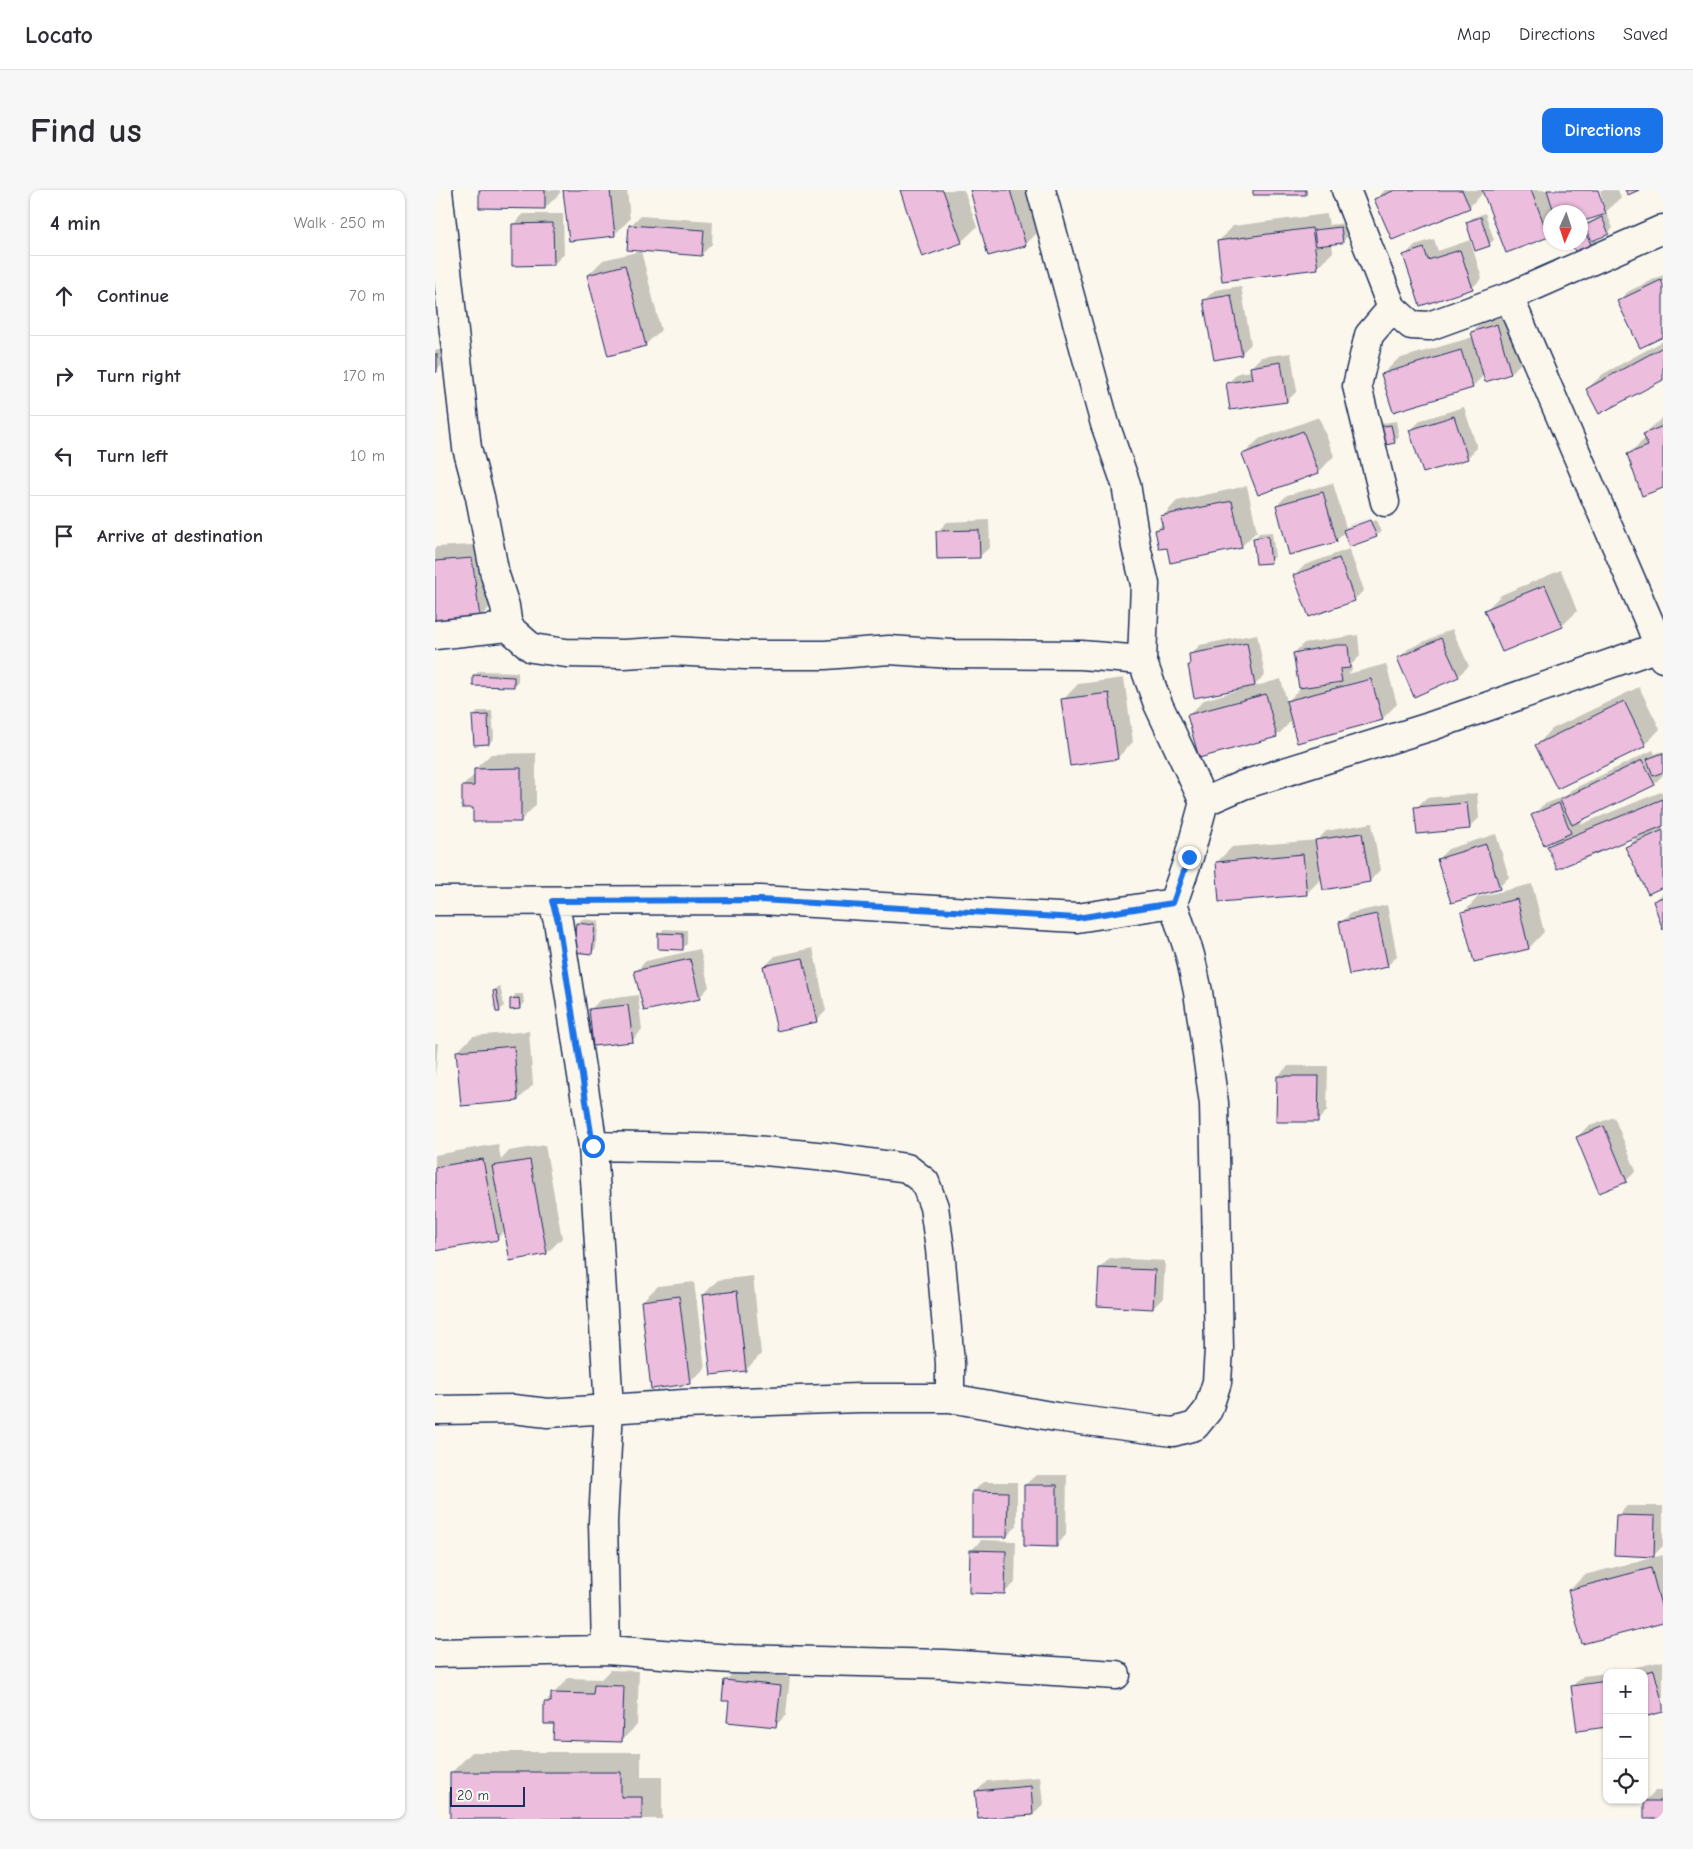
<!DOCTYPE html>
<html lang="en">
<head>
<meta charset="utf-8">
<style>
	body { margin:0; font-family:"Comic Neue",sans-serif; background:#f7f7f7; color:#2b2b33 }
	.controls { position:absolute; right:15px; bottom:15px; display:grid; overflow:hidden; border-radius:10px; box-shadow:0 1px 4px #0004 }
	.controls button { width:45px; height:45px; display:grid; place-items:center; padding:0; border:0; border-bottom:1px solid #e1e1e2; background:#fff; color:#2b2b33; font:25px sans-serif }
	.compass { position:absolute; left:1108px; top:15px; width:45px; height:45px; border-radius:50%; background:#fff; box-shadow:0 1px 4px #0004; rotate:183deg }
	.scale { position:absolute; left:15px; bottom:12px; width:75px; box-sizing:border-box; padding-left:5px; border:2px solid #1b2f5e; border-top:0; font-size:14px; line-height:18px; white-space:nowrap; color:#1b2f5e; -webkit-text-stroke:4px #fbf7ec; paint-order:stroke }
	.stop { position:absolute; width:15px; height:15px; margin:-11px; border:4px solid #1a73e8; border-radius:50%; background:#fff }
	.stop.end { background:#1a73e8; border-color:#fff; box-shadow:0 1px 5px #0008 }
	.list { margin:0; padding:0; list-style:none }
	h2 { display:flex; justify-content:space-between; align-items:center; height:65px; margin:0; padding:0 20px; font-size:21px }
	h2 small { font-size:16px; font-weight:400; color:#7c7c81 }
	.list li { display:grid; grid-template-columns:32px 1fr auto; gap:15px; align-items:center; box-sizing:border-box; height:80px; padding:0 20px; border-top:1px solid #e1e1e2 }
	.list b { display:block; font-size:19px; white-space:nowrap }
	.list em { font-size:16px; font-style:normal; color:#7c7c81 }
	.icon { flex:none; width:28px; height:28px; fill:none; stroke:currentColor; stroke-width:2; stroke-linecap:round; stroke-linejoin:round }
	.map { position:relative; flex:none; width:1228px; height:1629px; overflow:hidden; border-radius:10px }
	header { display:flex; align-items:center; gap:30px; box-sizing:border-box; height:70px; padding:0 25px; background:#fff; border-bottom:1px solid #e1e1e2 }
	header strong { font-size:24px }
	nav { display:flex; gap:28px; margin-inline-start:auto; font-size:18px }
	.intro { display:flex; align-items:center; justify-content:space-between; box-sizing:border-box; height:120px; padding:0 30px }
	h1 { margin:0; font-size:35px }
	.button { padding:12px 22px; border-radius:10px; background:#1a73e8; color:#fff; font-size:18px; font-weight:700 }
	main { display:flex; gap:30px; padding:0 30px }
	aside { flex:1; background:#fff; border-radius:10px; box-shadow:0 1px 4px #0004 }
	.map>svg:first-child { display:block }
	.shadow { fill:#0003 }
	.building { fill:#edbdde; stroke:#1b2f5e }
	.lines { fill:none; stroke-linecap:round; stroke-linejoin:round }
	.minor-casing { stroke:#1b2f5e; stroke-width:31 }
	.minor { stroke:#fbf7ec; stroke-width:28 }
	.route { stroke:#1a73e8; stroke-width:6 }
</style>
</head>
<body>
<header>
<strong>Locato</strong>
<nav><a>Map</a><a>Directions</a><a>Saved</a></nav>
</header>
<div class="intro"><h1>Find us</h1><a class="button">Directions</a></div>
<main>
<aside>
<h2>4 min<small>Walk · 250 m</small></h2>
<ul class="list">
<li><svg class="icon" aria-label="ahead" viewBox="0 0 24 24"><path d="M12 20V5M6 11l6-6 6 6"/></svg><div><b>Continue</b></div><em>70 m</em></li>
<li><svg class="icon" aria-label="right" viewBox="0 0 24 24"><path d="M7 20v-9h11M14 6l5 5-5 5"/></svg><div><b>Turn right</b></div><em>170 m</em></li>
<li><svg class="icon" aria-label="left" viewBox="0 0 24 24"><path d="M17 20v-9H6M10 6l-5 5 5 5"/></svg><div><b>Turn left</b></div><em>10 m</em></li>
<li><svg class="icon" aria-label="arrive" viewBox="0 0 24 24"><path d="M6 21V4h12l-3 4 3 4H6"/></svg><div><b>Arrive at destination</b></div></li>
</ul>
</aside>
<div class="map">
<svg width="1228" height="1629" viewBox="0 0 1228 1629">
	<rect width="100%" height="100%" fill="#fbf7ec"/>
	<filter id="ink" filterUnits="userSpaceOnUse"><feTurbulence type="fractalNoise" baseFrequency=".02" numOctaves="2"/><feDisplacementMap in="SourceGraphic" scale="10" xChannelSelector="R" yChannelSelector="G"/><feConvolveMatrix kernelMatrix="1 2 1 2 8 2 1 2 1" color-interpolation-filters="sRGB"/></filter>
	<g filter="url(#ink)">
		<path class="shadow" d="M45 0H125V3L110 18Z
			M129 0H192L195 29 180 44 135 50Z
			M466 0H529L542 37 526 52Z
			M536 0H594L605 40 590 55Z
			M950 0H1162L1167 15H1169L1165 0H1183L1186 7 1171 22 1178 38 1173 43 1160 48 1162 52 1157 57 1146 52V36L1170 24 1169 23 1146 30V22H1116V44L1114 46 1072 61 1049 2 1034 17 941 9Z
			M1050 23 1059 50 1054 54 1032 33 1037 28Z
			M88 24H128L129 64 119 74 78 35Z
			M892 24 894 35 911 33 912 47 907 52 897 53 898 62 882 78 783 52 798 36Z
			M205 26 278 31 277 54 266 65 195 36Z
			M999 49 1003 61 1035 50 1047 88 1037 98 970 65 980 55Z
			M206 61 226 140 210 155 153 85 168 70Z
			M1228 85V145L1205 156 1183 111 1194 101Z
			M806 96 816 154 806 164 769 110 780 100Z
			M1072 125 1086 173 1076 183 1049 185 1037 197 948 184 963 169 1038 147 1037 142 1047 132Z
			M1228 151V189L1165 222 1152 199 1168 184Z
			M0 160H6V176L2 180H0Z
			M856 163 862 201 852 211 793 193 803 183 817 181 816 177 826 167Z
			M1029 217 1042 258 1032 268 976 240 986 230Z
			M884 227 899 266 884 282 824 304 809 264 824 249Z
			M1228 227V297L1208 304 1193 264 1211 248 1209 244Z
			M961 231 964 247 959 252 944 238 948 233Z
			M898 293 911 338 914 335 940 326 913 336V339L941 330 946 342 941 346 910 342 901 351 842 315 852 305Z
			M812 296 822 341 806 357 733 356 721 340 728 333 727 327 742 311Z
			M554 330 555 357 544 367 502 342 512 332Z
			M837 342 840 367 835 371 820 348 824 343Z
			M52 354 60 412 45 427 0 432V359L1 357Z
			M914 359 929 400 919 410 860 385 870 375Z
			M1126 380 1142 421 1127 436 1051 420 1066 405Z
			M1017 439 1034 476 1023 486 963 469 973 459Z
			M822 444 830 485 818 497 846 489 852 512 865 499 859 463 869 453 923 445 925 466 916 475 917 480 913 484 951 474 962 514 947 529 857 530 842 546 765 566 754 525 769 510 804 500V498L754 476 756 473 755 465 765 455Z
			M44 481 83 482V491L78 496 39 486Z
			M689 488 698 552 682 568 628 510 643 494Z
			M1204 497 1225 539 1210 555H1102L1117 539Z
			M43 521H57L59 548 54 553 39 526Z
			M1218 560 1220 564 1228 561V585L1219 594 1145 630 1147 634 1228 601V695L1213 702 1192 657 1205 644 1114 656 1122 648 1098 625 1108 615 1132 605 1136 600Z
			M101 563V615L86 630 39 617 28 596 40 584V579L56 564Z
			M1042 603 1044 628 1034 638 981 618 991 608Z
			M937 633 945 680 935 691 889 698 887 688 871 704 782 672 797 657 883 650 891 641Z
			M1061 644 1074 687 1064 697 1003 669 1013 659Z
			M1097 694 1109 742 1094 758 1040 771 1028 723 1043 707Z
			M1228 703V736L1220 711Z
			M952 715 962 766 952 776 905 733 916 723Z
			M147 729 164 731 161 758 156 763 142 734Z
			M229 739 252 740V754L247 759 224 744Z
			M378 758 391 821 381 831 330 776 340 766Z
			M265 759 274 797 264 808 201 781 211 771Z
			M64 796H65L69 816 64 821 59 801Z
			M81 804H88L89 813 84 818 76 809Z
			M203 805 207 840 197 851 155 820 165 810Z
			M94 841 98 895 83 910 23 861 38 846Z
			M0 853H3L0 888Z
			M853 876H893L892 921 882 931 843 886Z
			M1179 927 1201 981 1191 991 1142 947 1152 937Z
			M63 954 66 970 74 961 110 955 127 1048 112 1063 70 1040 62 1049 0 1059V965Z
			M675 1068 730 1071 728 1108 718 1118 665 1078Z
			M318 1086 326 1164 311 1180 277 1184 268 1105 283 1090Z
			M259 1092 270 1178 254 1193 207 1111 223 1096Z
			M601 1285H632L631 1345 621 1355 590 1295Z
			M548 1292H582V1336L572 1346 538 1302Z
			M1192 1316H1228V1356L1219 1365 1182 1326Z
			M546 1350 581 1351 580 1393 569 1403 536 1361Z
			M1228 1365V1432L1148 1453 1134 1401 1149 1385Z
			M1228 1471V1521L1209 1525V1483H1174Z
			M175 1480 204 1481 202 1535 187 1550 120 1533 111 1512 133 1488 166 1489Z
			M300 1481 355 1487 351 1525 341 1535 296 1510 290 1491Z
			M1172 1483V1536L1137 1496 1148 1486Z
			M37 1562H206V1587H227V1629H17V1582Z
			M605 1587 608 1614 598 1624 541 1602 552 1591Z
			M1220 1601H1228V1629H1210V1611Z"/>
		<path class="building" d="M44 0H110V19L44 18Z
			M128 0H175L180 46 134 51Z
			M465 0H508L527 53 487 67Z
			M535 0H575L591 56 553 66Z
			M818 0H871V5H818Z
			M960 0H1027L1035 18 957 50 939 9Z
			M1047 0H1096L1114 47 1071 63Z
			M1112 0H1163L1171 24 1146 32V22H1119Z
			M1190 0H1204L1193 5Z
			M1046 27 1055 56 1040 61 1031 32Z
			M1167 27 1174 44 1157 51 1149 36Z
			M118 33 119 75 77 76V34Z
			M194 35 269 40 267 66 192 60Z
			M906 37 908 53 881 56 879 40Z
			M1147 37 1158 58 1142 66 1136 52H1146V38Z
			M877 38 883 79 787 91 782 51Z
			M989 58 993 70 1025 60 1038 99 985 116 968 65Z
			M190 75 211 156 173 166 152 85Z
			M1226 90 1228 95V147L1205 158 1182 111Z
			M796 105 807 165 779 170 768 110Z
			M1062 134 1076 184 1050 192 1036 142Z
			M1228 157V190L1164 224 1151 199Z
			M1026 160 1038 198 958 222 946 184Z
			M0 164H2V182H0Z
			M846 172 852 212 795 220 791 193 817 189 815 177Z
			M1019 226 1033 269 988 283 974 240Z
			M956 235 960 253 946 256 942 237Z
			M1228 236V298L1207 306 1192 264 1213 256 1208 244Z
			M868 241 884 283 823 305 807 264Z
			M888 302 902 352 854 365 841 315Z
			M797 311 807 358 735 373 732 358 724 359 720 340 728 338 725 326Z
			M935 330 942 347 914 357 908 340Z
			M544 340 545 368 502 369 501 341Z
			M833 346 836 373 821 374 818 348Z
			M37 368 45 428 0 433V371Z
			M904 368 920 411 874 427 858 385Z
			M1110 395 1128 437 1067 462 1049 420Z
			M1006 448 1024 487 979 507 962 468Z
			M812 453 820 496 759 508 753 475H755L754 464Z
			M901 455H913L915 478 905 479 907 492 864 498 858 463Z
			M38 485 79 487V497L38 496Z
			M936 489 948 530 862 553 851 511Z
			M674 503 683 569 635 576 626 509Z
			M831 504 842 547 764 568 752 525Z
			M1189 511 1211 556 1122 599 1100 555Z
			M53 525 54 554 39 555 37 526Z
			M1228 563V582L1218 586 1212 569Z
			M1207 570 1220 595 1137 635 1125 610Z
			M86 578V632H38V618H27V596H39V579Z
			M1228 609V636L1122 679 1112 656Z
			M1032 613 1035 639 982 644 979 617Z
			M1124 613 1136 643 1109 655 1096 625Z
			M1228 640V697L1213 704 1190 657Z
			M927 643 935 692 888 700 880 650Z
			M1051 654 1065 699 1016 713 1002 669Z
			M868 664 872 705 784 712 781 672Z
			M1228 707V740L1218 711Z
			M1082 709 1094 759 1039 772 1026 722Z
			M942 724 953 777 914 785 904 732Z
			M141 733 160 735 157 764 138 762Z
			M223 743 248 744V760L223 759Z
			M368 768 382 832 342 841 328 776Z
			M255 769 265 809 209 821 199 781Z
			M61 800 65 822H61L58 801Z
			M84 808 85 819 75 820V809Z
			M193 815 198 852 158 856 154 819Z
			M79 856 83 911 26 916 21 861Z
			M842 886H884L883 932H841Z
			M1169 936 1192 992 1164 1003 1141 947Z
			M48 969 63 1050 0 1061V977Z
			M95 970 112 1064 75 1071 57 976Z
			M664 1078 720 1080 718 1119 662 1116Z
			M302 1101 311 1181 276 1185 267 1105Z
			M244 1106 255 1194 216 1199 206 1111Z
			M589 1295H622V1357L589 1356Z
			M537 1301 573 1302 572 1347H537Z
			M1181 1325 1220 1326 1219 1367 1179 1365Z
			M535 1360 571 1361 570 1404 534 1403Z
			M1216 1378 1228 1423V1433L1147 1454 1133 1400Z
			M1219 1480 1228 1515V1522L1209 1527V1483H1207Z
			M289 1490 346 1496 341 1537 292 1532 294 1511H287Z
			M1172 1491V1537L1142 1541 1136 1496Z
			M159 1495 189 1496 187 1552 118 1550 119 1534H109V1512H116V1503L158 1504Z
			M15 1582H186V1607H207V1629H15Z
			M596 1596 598 1625 543 1629 540 1601Z
			M1209 1611H1228V1629H1209Z"/>
		<g class="lines">
			<defs>
				<path id="minor" d="M3 0 32 258 45 307 60 385 70 416 73 437 97 458 131 463 189 464 238 461 310 465H390L454 460 517 464 646 465 707 470 723 514 769 612 808 595 994 537 1223 457
					M606 0 670 234 691 294 701 357 710 394 707 470
					M911 0 957 118 976 135 994 136 1074 107 1228 39
					M1074 107 1215 434 1228 468
					M950 312 922 196 934 145 957 118
					M0 445 73 437
					M0 711 325 710 642 728 738 713 755 765 763 802 779 913 784 1159 782 1192 773 1220 760 1236 738 1242 621 1227 515 1208H424L335 1211 249 1214 113 1223 78 1219 0 1220
					M738 713 754 667 769 612
					M158 956 309 959 392 967 472 978 490 992 499 1017 505 1059 515 1173V1208
					M171 1460 297 1469 509 1474 681 1485
					M0 1463 171 1460 168 1332 174 1218 158 956 123 731 117 711"/>
			</defs>
			<use href="#minor" class="minor-casing"/>
			<use href="#minor" class="minor"/>
		</g>
	</g>
	<g class="lines" filter="url(#ink)">
		<path class="route" d="M158 956 123 731 117 711 325 710 642 728 738 713 754 667"/>
	</g>
</svg>
<div class="controls">
<button>+</button>
<button>−</button>
<button><svg class="icon" aria-label="locate" viewBox="0 0 24 24"><circle cx="12" cy="12" r="6"/><path d="M12 2v4M12 18v4M2 12h4M18 12h4"/></svg></button>
</div>
<svg class="compass" viewBox="-18 -18 36 36"><path d="M0-13l5 13h-10z" fill="#e53935"/><path d="M0 13l5-13h-10z" fill="#7c7c81"/></svg>
<div class="scale">20 m</div>
<div class="stop" style="left:158px;top:956px"></div>
<div class="stop end" style="left:754px;top:667px"></div>
</div>
</main>
</body>
</html>
